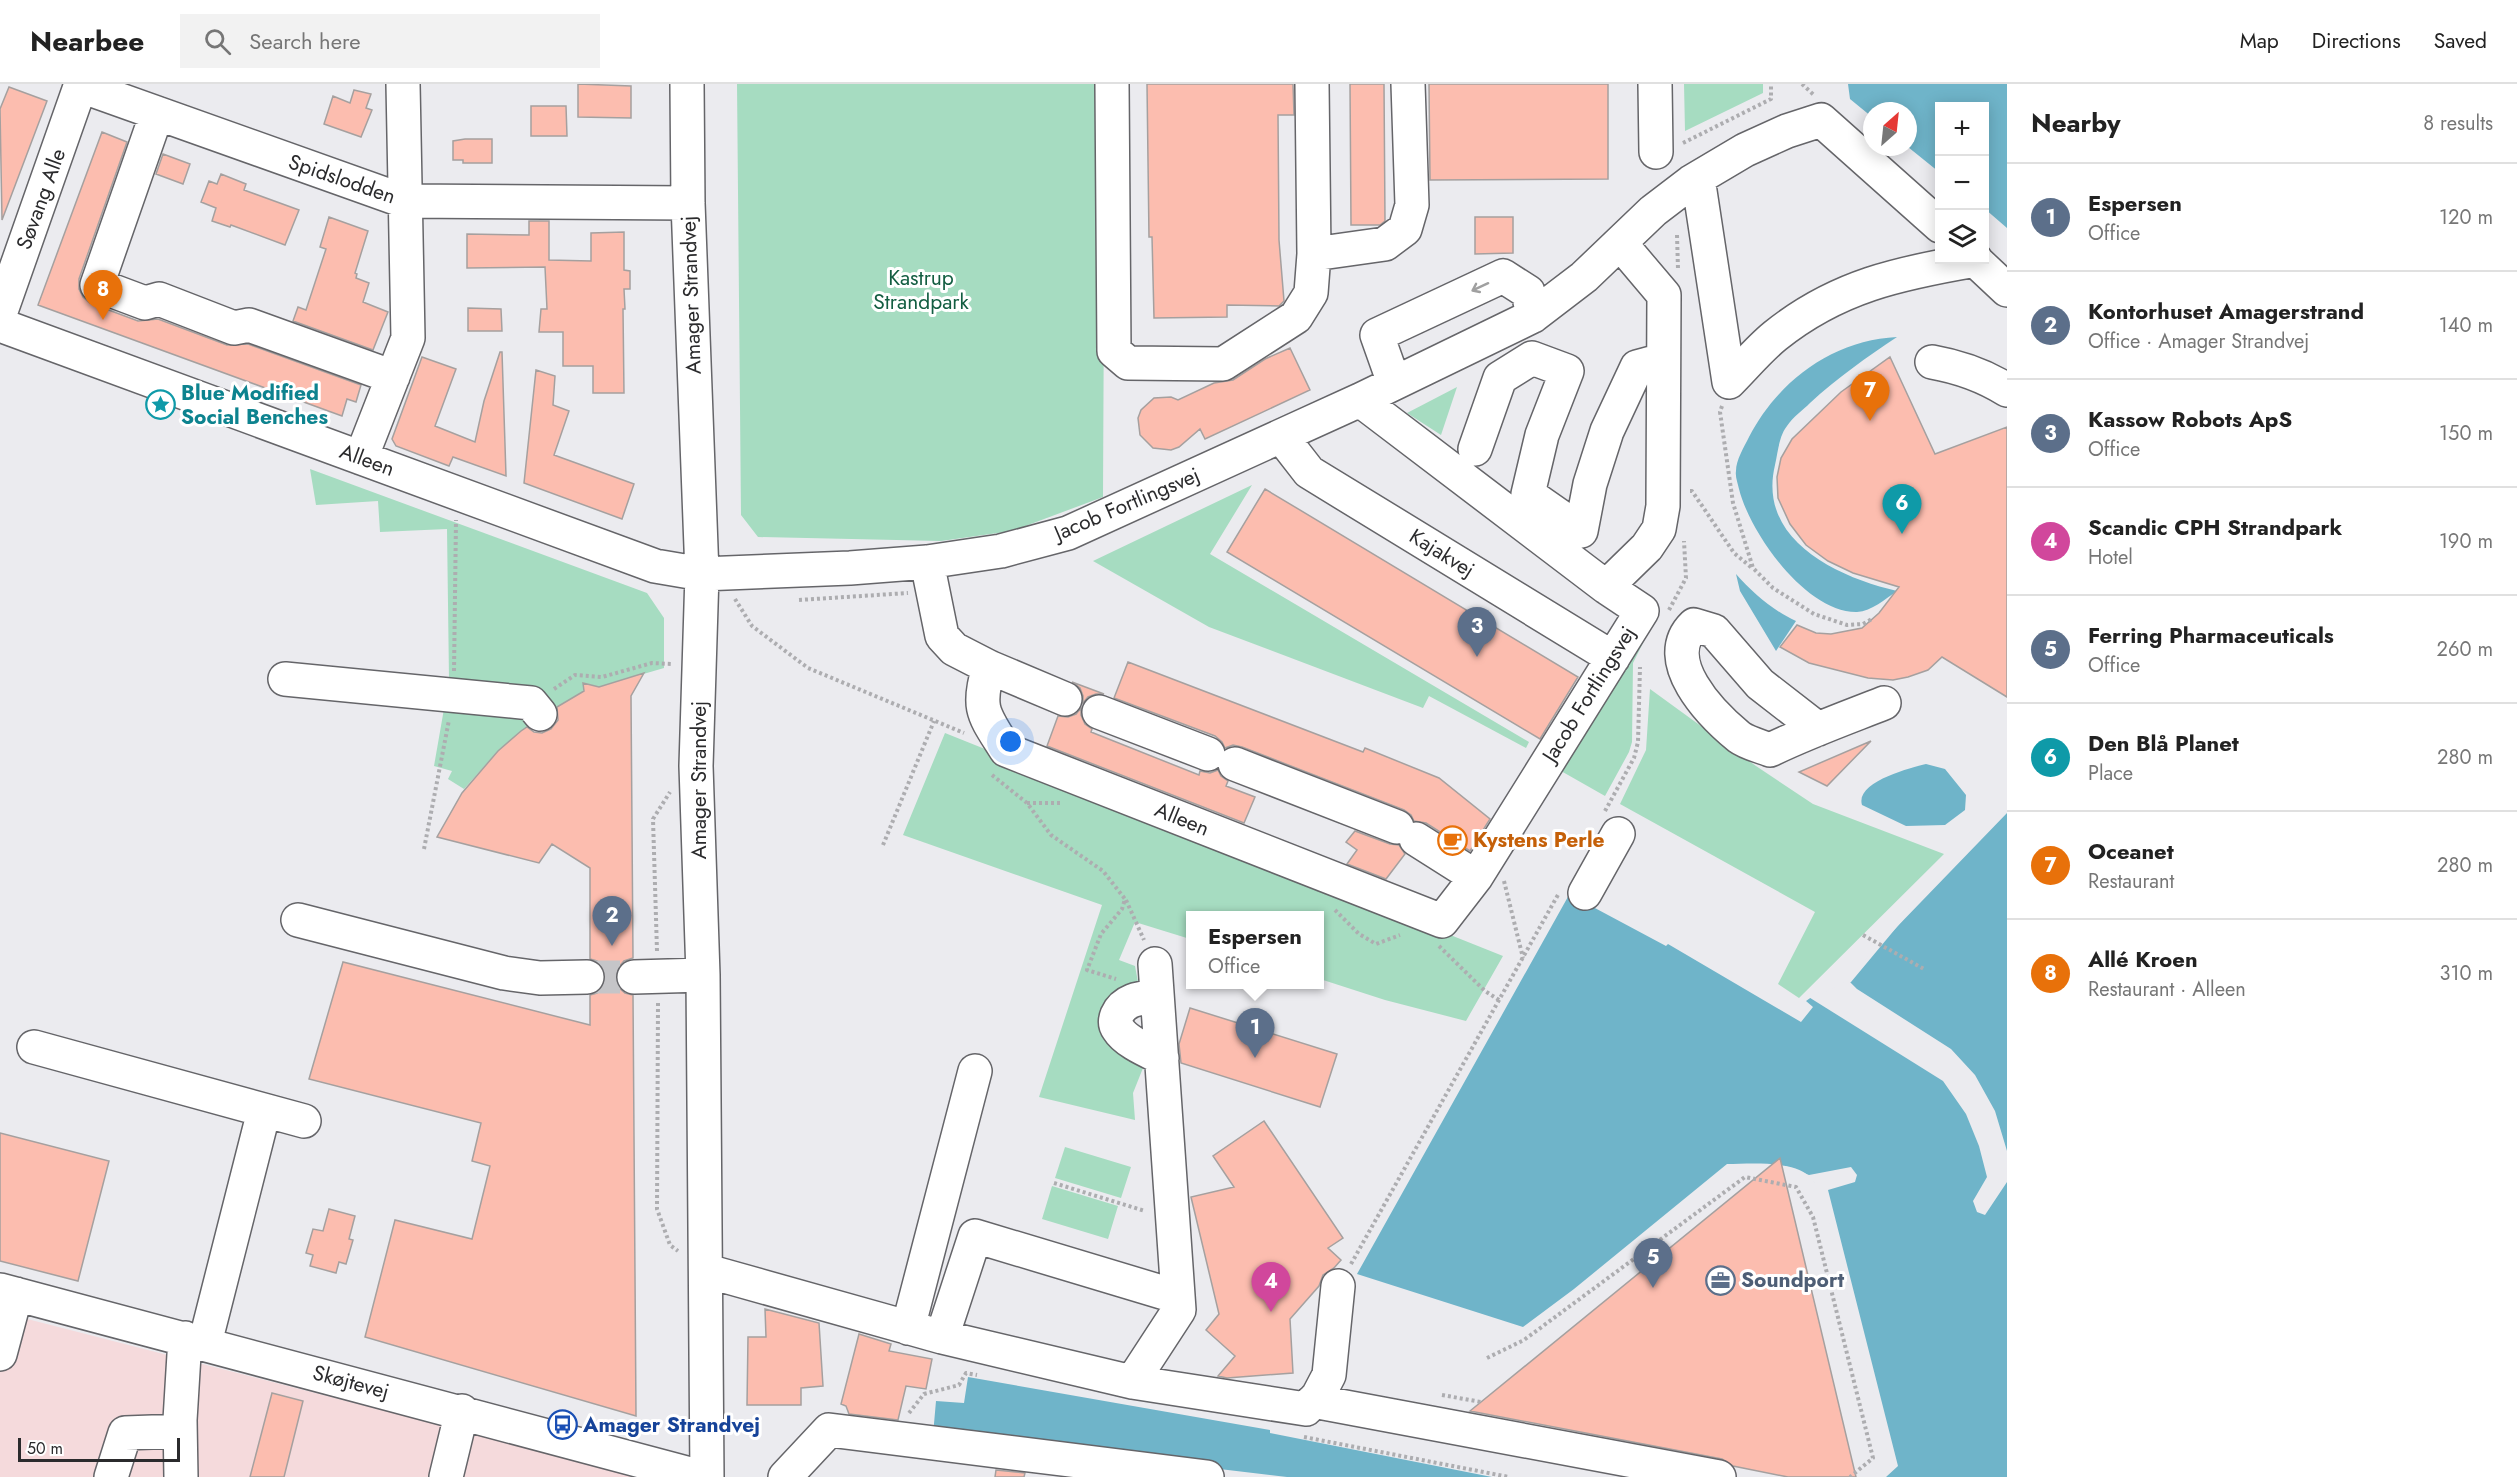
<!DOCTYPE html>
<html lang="en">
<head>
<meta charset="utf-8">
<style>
	body { margin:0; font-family:Jost,sans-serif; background:#f2f2f2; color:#222 }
	.controls { position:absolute; right:18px; top:18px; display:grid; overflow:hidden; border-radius:0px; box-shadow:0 3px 15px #0003 }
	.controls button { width:54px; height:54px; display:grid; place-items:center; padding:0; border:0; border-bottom:2px solid #e0e0e0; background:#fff; color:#222; font:30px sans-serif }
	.compass { position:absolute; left:1863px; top:18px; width:54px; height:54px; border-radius:50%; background:#fff; box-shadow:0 3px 15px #0003; rotate:27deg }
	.scale { position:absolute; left:18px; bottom:15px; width:162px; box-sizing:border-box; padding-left:6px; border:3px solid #2b2b2d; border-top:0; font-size:16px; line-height:21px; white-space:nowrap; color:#2b2b2d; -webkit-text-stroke:4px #fff; paint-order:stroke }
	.you { position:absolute; left:1011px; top:658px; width:21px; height:21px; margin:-15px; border:4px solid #fff; border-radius:50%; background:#1a73e8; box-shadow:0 0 0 9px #1a73e833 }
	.badge { display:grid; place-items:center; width:39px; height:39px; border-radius:50%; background:#0b8043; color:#fff; font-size:20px; font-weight:700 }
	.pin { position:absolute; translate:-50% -50px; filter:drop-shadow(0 2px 3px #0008) }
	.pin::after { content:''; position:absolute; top:32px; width:21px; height:18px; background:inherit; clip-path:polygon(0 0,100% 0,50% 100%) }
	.popup { position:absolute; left:1186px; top:827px; width:138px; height:78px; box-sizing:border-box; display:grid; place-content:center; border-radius:0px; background:#fff; filter:drop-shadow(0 2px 4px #0005); font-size:20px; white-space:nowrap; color:#767676 }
	.popup b { font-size:22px; color:#222 }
	.popup::after { content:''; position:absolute; left:50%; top:100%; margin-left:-12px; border:12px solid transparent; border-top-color:#fff }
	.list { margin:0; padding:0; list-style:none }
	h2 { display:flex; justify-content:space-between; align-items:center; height:78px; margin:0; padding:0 24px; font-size:26px }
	h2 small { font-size:20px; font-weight:400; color:#767676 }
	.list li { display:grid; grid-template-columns:39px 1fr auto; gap:18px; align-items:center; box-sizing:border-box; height:108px; padding:0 24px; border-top:2px solid #e0e0e0 }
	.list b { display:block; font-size:22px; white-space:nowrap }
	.list p { margin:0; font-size:20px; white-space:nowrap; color:#767676 }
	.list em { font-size:20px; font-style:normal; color:#767676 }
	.icon { flex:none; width:33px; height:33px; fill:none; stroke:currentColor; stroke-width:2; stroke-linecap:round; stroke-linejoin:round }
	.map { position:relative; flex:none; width:2007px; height:1393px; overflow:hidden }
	header { display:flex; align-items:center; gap:36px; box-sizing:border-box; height:84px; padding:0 30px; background:#fff; border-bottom:2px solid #e0e0e0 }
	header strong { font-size:28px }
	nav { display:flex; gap:33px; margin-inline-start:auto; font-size:21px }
	.search { width:420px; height:54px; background:#f2f2f2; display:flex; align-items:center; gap:15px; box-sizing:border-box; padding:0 21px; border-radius:0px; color:#767676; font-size:22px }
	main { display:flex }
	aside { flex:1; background:#fff }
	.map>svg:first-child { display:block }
	.industrial { fill:#f5dadc }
	.green { fill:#a6dcc1 }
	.water { fill:#6fb4c9 }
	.pier { fill:#ebebef }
	.building { fill:#fcbdaf; stroke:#a5a09f; stroke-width:1.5 }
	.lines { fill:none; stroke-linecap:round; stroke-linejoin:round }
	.minor-tunnel { stroke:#c5c5c8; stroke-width:33; stroke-dasharray:33 16; stroke-linecap:butt }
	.minor-casing { stroke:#656569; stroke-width:36 }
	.path { stroke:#adadb0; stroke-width:4; stroke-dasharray:3 3; stroke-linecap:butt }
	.minor { stroke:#fff; stroke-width:33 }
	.oneway { stroke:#a0a0a0 }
	.labels { text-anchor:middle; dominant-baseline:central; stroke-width:6; stroke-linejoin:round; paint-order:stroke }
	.street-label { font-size:21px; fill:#2b2b2d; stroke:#fff }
	.park-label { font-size:21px; fill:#125d41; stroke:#fff }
	.culture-label { font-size:21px; font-weight:bold; fill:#0d838f; stroke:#fff; text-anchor:start }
	.food-label { font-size:21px; font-weight:bold; fill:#c56008; stroke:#fff; text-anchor:start }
	.service-label { font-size:21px; font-weight:bold; fill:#4e5e75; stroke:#fff; text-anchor:start }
	.transit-label { font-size:21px; font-weight:bold; fill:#164399; stroke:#fff; text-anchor:start }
</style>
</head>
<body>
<header>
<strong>Nearbee</strong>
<div class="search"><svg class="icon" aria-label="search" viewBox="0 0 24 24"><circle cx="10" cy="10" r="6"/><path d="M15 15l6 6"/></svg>Search here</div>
<nav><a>Map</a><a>Directions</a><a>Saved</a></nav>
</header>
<main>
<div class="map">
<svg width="2007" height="1393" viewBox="0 0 2007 1393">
	<rect width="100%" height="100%" fill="#ebebef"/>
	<path class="industrial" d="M0 1228 642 1393H0Z"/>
	<path class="green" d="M737 0H1105L1103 413 1012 447 941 457 758 453 741 431Z
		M1684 0H1763V9L1685 47Z
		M1457 303 1441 351 1407 329Z
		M310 385 647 509 664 534V584L599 603 583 600 584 609 552 626 449 595 447 445 380 448 378 417 316 421Z
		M1252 401 1210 470 1529 658 1526 664 1429 612 1423 624 1209 543 1093 477Z
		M1643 549 1647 551 1633 579 1632 658 1629 668 1605 712 1561 687Z
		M1650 605 1756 682 1813 720 1944 770 1799 914 1778 900 1815 828 1620 720 1646 666Z
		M445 619 522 626 532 639 498 667 464 705 448 695 452 687 434 682Z
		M945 649 1503 872 1466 937 1385 916 1320 895V832H1190V855L1135 838 1119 876 1135 882 1138 898 1117 906 1106 916 1104 941 1143 984 1133 1009 1135 1036 1039 1013 1102 821 903 751Z
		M1065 1063 1131 1083 1121 1114 1055 1094Z
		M1052 1102 1118 1122 1108 1155 1042 1135Z"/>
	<path class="water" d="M1848 0H2007V144L1985 125 1984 22H1940L1939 88 1908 63V27H1872V33L1850 15Z
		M1897 253C1867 273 1837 294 1810 319 1803 326 1793 333 1787 342 1779 352 1778 368 1775 381 1757 456 1837 493 1897 507 1885 515 1872 527 1857 528 1806 529 1750 449 1739 405 1738 400 1735 393 1736 387 1736 376 1744 363 1749 353 1778 297 1833 256 1897 253Z
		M1736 490C1753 509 1772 526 1796 537L1776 567 1740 507Z
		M1926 680 1945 685 1966 711 1965 726 1945 741 1906 742 1862 721C1855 698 1910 684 1926 680Z
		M2007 728V1393H1883L1893 1382 1831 1133C1826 1119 1821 1103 1809 1092 1792 1076 1749 1080 1727 1080L1574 1205 1523 1243 1357 1190 1574 802 1593 823 1666 862 1668 860 1801 938 1813 923 1806 917 1813 912 1829 910 1851 898 1916 820Z
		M968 1293 1270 1346V1349L1492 1393H1287L933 1351 936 1317 964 1319Z"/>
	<path class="pier" d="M2007 725V729L1863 878 1914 818Z
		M1848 896 1857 905 1951 965 1975 991 1995 1027 2007 1067V1098L1985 1131 1977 1128 1973 1117 1987 1093 1979 1062 1966 1030 1943 997 1807 912 1812 909 1828 907Z
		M1785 1082 1809 1091 1851 1083 1857 1091 1855 1098 1828 1106 1898 1382 1886 1393H1880L1890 1382 1884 1350 1828 1134 1814 1098 1802 1090 1786 1085Z"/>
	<path class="building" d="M578 0 631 2V34L578 33Z
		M1147 0H1293L1294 31H1278L1279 156 1284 217 1279 222 1227 221V233L1154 234 1152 153H1149Z
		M1350 0H1384L1385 137 1380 141H1351Z
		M1429 0H1608V95L1430 96Z
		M9 3 47 17 2 136 0 25Z
		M354 6 371 10 366 24 372 26 361 53 324 40 333 12 350 19Z
		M531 22H566L567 52H531Z
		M102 48 127 58 79 195V205L83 213 90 219 138 237 158 235 227 261 248 260 361 301 356 318 347 315 342 332 38 221Z
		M465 55H492V79H463V76H453V57Z
		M163 70 190 80 183 100 156 90Z
		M221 90 246 100 244 106 299 126 285 161 231 141 230 143 212 137 216 124 201 118 209 97 217 100Z
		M329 133 368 147 355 189 357 190 356 194 369 199 363 218 388 228 373 266 293 237 298 223 306 226 326 165 320 163Z
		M1475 133H1513V169L1475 170Z
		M529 137H549V176L591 177V149L624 148V186L630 187V205H624L625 225H623L624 309H593V282H563V248H539L541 225H547L545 183 467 184V150L529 151Z
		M468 224 501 225 502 247H468Z
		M1290 264 1310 306 1205 355 1200 345 1179 363 1171 366 1153 364 1140 351 1138 334 1141 326 1154 314 1171 313 1178 316 1214 299 1233 296 1265 275Z
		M500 268H502L506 392 453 373 449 382 396 362 392 355 422 273 456 285 435 342 475 358 484 317Z
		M1890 273 1935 370 2007 343V613L1942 573 1928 586 1908 593 1893 596 1868 594 1809 579 1780 563 1797 541 1816 549 1831 550 1862 544 1879 529 1899 503 1853 489 1828 477 1806 461 1790 440 1778 414 1777 393 1781 374 1792 355 1841 308Z
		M536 286 555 292 553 321 569 327 554 371 634 400 622 435 524 399Z
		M1265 405 1578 593 1540 655 1227 468Z
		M1128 578 1363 668 1365 664 1439 694 1490 735 1470 767 1426 739 1414 737 1411 731 1404 726 1242 663 1233 661 1225 664 1222 658 1215 652 1114 614Z
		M644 589 631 612 633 874 624 877 618 884 615 893 618 903 625 909 633 911 636 1332 365 1253 395 1136 472 1155 490 1082 472 1077 481 1039 309 995 343 878 590 941V911L597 909 603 903 606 893 603 883 597 877 590 875V784L552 760 539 779 437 753 462 709 498 667 521 647 527 643 534 648 542 649 551 645 558 636 557 623 584 607 583 599 599 603Z
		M1072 598 1104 610H1096L1088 613 1083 619V612L1080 604Z
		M1081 624V631L1085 640 1092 645 1091 648 1199 691 1200 687 1210 689 1218 686 1221 692 1228 697 1226 702 1255 713 1244 739 1047 662 1058 632 1068 633 1076 630Z
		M1871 657 1827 702 1799 688Z
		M1355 747 1390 760 1399 761 1405 770 1386 795 1347 780 1357 766 1346 758Z
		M1190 924 1337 970 1320 1023 1181 979 1179 960Z
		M1264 1037 1343 1154 1328 1164 1341 1176 1334 1184 1323 1191 1319 1202 1290 1235 1293 1289 1227 1294 1218 1292 1235 1272 1206 1246 1219 1230 1191 1113 1234 1103 1213 1072Z
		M0 1049 109 1077 78 1197 0 1177Z
		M1780 1074 1856 1393H1788L1733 1382 1722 1375 1470 1327Z
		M329 1125 355 1132 349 1155 353 1156 346 1180 339 1178 336 1189 310 1182 313 1171 306 1169 313 1145 323 1147Z
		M765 1225 819 1239 823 1302 801 1304V1321H747L748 1253H766Z
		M859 1250 891 1260 889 1267 932 1275 926 1305 906 1302 898 1336 849 1330 846 1322 841 1320Z
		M272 1309 303 1317 284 1393H250Z
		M996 1386 1025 1389 1024 1393H995Z"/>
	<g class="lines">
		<path class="minor-tunnel" d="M587 893H634"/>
		<defs>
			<path id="minor" d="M687 0 688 119 702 490 696 682 703 891 707 1393
				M1112 0 1114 267 1128 279 1223 280 1296 233 1311 209 1314 170
				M1312 0 1314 170 1385 160 1405 145 1412 121 1408 0
				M1655 0 1656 68
				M81 2 404 117 688 119
				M157 29 97 201 145 219 159 215 234 244 249 241 393 293
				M1698 94 1729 298C1744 283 1759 265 1775 252 1837 202 1900 189 1976 176
				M1975 176 2007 206
				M0 230 81 0
				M0 241 655 482 702 490 850 484 927 478 1001 467 1068 449 1360 316 1533 232 1584 193 1653 127 1691 98 1745 66 1787 47 1821 36 1940 142
				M1932 278C1960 283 1983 291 2007 306
				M1394 299 1377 251 1503 192 1528 208 1533 232
				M1281 352 1309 388 1613 574
				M1475 365 1500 294 1532 274 1567 287 1542 351 1528 410 1581 447 1590 400 1607 347 1637 283 1663 276
				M361 374 408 254 403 0
				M927 478 942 552 954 565 989 583 1065 615
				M1606 503 1647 463 1659 445 1663 422 1664 211 1620 159
				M989 583C976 625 984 631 1006 666L1442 837 1476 793 1642 527 1606 503 1360 316
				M285 595 531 619 540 630
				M1099 628 1208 670
				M1818 645 1760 600 1714 547 1694 541C1658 576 1711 630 1739 653 1747 659 1760 662 1770 666 1807 648 1846 634 1884 619
				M1235 680 1397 743
				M1416 755 1476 793
				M1585 809 1618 750
				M298 836 504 889 540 894 587 893
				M634 893 703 891
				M1157 912C1141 914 1124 915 1117 931 1115 936 1115 941 1118 945 1126 958 1148 967 1162 974
				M34 963 304 1037
				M707 1187 942 1253 1132 1298 1306 1325 1318 1312 1329 1291 1338 1202
				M0 1206 701 1393
				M908 1244 975 987
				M942 1253 975 1152 1178 1213
				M205 1259 264 1027
				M0 1270 16 1210
				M1132 1298 1179 1226 1155 880
				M1313 1317 1719 1393
				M111 1393 125 1349 180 1347
				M181 1393 180 1336 185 1254
				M446 1393 462 1327
				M785 1393 829 1346 1207 1393"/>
		</defs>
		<use href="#minor" class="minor-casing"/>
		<path class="path" d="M1802 0 1815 12
			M1683 59 1771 15V0
			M1677 151 1678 185
			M1722 322 1720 328 1733 419 1753 484 1773 504 1814 530 1847 541 1863 540 1872 535
			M1690 407H1692L1734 469 1752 484
			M735 515 752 542 808 584 964 649
			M799 516 908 509
			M1669 526 1686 494 1684 457
			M454 587 456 436
			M554 605 575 591 602 593 652 579 672 580
			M992 691 1027 719 1051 751 1103 787 1125 815 1122 825 1101 850 1087 886 1116 895
			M1027 719H1062
			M1605 727 1634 674 1638 658 1640 583
			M883 761 934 637
			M424 765 449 636
			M1504 797 1523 874
			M1126 816 1144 856
			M1335 826 1359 850 1376 860 1400 851
			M1863 851 1924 885
			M1439 862 1485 907 1499 916
			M657 867 653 735 670 708
			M658 919 657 1125 670 1161 678 1167
			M1054 1099 1145 1127
			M1351 1180 1559 809
			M1487 1274 1524 1256 1745 1093 1796 1103 1813 1133 1873 1374 1850 1393
			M1442 1311 1481 1318
			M909 1329 924 1310 959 1301 966 1289 977 1291
			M1304 1353 1509 1393"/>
		<use href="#minor" class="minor"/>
	</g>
	<defs><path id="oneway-shaft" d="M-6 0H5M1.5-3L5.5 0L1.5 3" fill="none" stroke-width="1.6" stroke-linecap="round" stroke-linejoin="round" transform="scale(1.5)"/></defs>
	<use class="oneway" href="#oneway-shaft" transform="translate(1480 203) rotate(155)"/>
	<defs>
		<symbol id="sight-ring" viewBox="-11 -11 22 22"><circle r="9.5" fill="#fff" stroke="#0f9aa8" stroke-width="1.5"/><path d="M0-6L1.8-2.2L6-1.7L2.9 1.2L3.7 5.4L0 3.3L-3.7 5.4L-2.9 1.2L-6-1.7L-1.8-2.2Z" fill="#0f9aa8"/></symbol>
		<symbol id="cafe-ring" viewBox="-11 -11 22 22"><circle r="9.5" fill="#fff" stroke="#e8710a" stroke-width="1.5"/><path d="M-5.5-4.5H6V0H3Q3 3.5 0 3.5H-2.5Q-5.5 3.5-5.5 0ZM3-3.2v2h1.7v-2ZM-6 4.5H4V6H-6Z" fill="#e8710a"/></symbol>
		<symbol id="office-ring" viewBox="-11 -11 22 22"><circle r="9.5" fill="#fff" stroke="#5c6f8a" stroke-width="1.5"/><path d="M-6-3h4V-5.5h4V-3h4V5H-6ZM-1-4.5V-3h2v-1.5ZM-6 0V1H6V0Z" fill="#5c6f8a"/></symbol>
		<symbol id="bus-ring" viewBox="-11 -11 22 22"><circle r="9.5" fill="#fff" stroke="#1a4fb4" stroke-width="1.5"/><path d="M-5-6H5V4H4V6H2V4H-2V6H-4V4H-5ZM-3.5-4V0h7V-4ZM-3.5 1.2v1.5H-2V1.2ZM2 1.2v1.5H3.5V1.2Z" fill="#1a4fb4"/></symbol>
	</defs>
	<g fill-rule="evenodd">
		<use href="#sight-ring" x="144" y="304" width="33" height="33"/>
		<use href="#cafe-ring" x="1436" y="740" width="33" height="33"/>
		<use href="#office-ring" x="1704" y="1180" width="33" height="33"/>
		<use href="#bus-ring" x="546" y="1324" width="33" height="33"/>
	</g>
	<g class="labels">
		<g class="street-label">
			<text transform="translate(342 95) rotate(19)">Spidslodden</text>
			<text transform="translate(41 115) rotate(-70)">Søvang Alle</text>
			<text transform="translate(691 211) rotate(-92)">Amager Strandvej</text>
			<text transform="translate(367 376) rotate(20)">Alleen</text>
			<text transform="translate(1127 420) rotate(-23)">Jacob Fortlingsvej</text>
			<text transform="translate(1442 469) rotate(32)">Kajakvej</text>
			<text transform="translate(1589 610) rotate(-58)">Jacob Fortlingsvej</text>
			<text transform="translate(699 696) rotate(-90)">Amager Strandvej</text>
			<text transform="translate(1182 735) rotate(22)">Alleen</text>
			<text transform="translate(351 1298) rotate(15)">Skøjtevej</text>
		</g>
		<g class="park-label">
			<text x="921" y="194">Kastrup<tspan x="921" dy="24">Strandpark</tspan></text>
		</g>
		<g class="culture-label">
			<text x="181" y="309">Blue Modified<tspan x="181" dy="24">Social Benches</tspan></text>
		</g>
		<g class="food-label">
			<text x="1473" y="756">Kystens Perle</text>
		</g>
		<g class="service-label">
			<text x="1741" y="1196">Soundport</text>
		</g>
		<g class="transit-label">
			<text x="583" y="1341">Amager Strandvej</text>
		</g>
	</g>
</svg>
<div class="controls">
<button>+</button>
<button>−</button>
<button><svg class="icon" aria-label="layers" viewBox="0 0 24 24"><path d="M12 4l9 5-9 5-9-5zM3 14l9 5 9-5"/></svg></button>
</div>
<svg class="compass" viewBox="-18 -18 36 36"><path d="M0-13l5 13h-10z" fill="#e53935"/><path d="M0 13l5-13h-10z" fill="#767676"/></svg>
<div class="scale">50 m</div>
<div class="you"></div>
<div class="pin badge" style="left:1255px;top:974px;background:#5c6f8a">1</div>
<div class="popup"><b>Espersen</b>Office</div>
<div class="pin badge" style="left:612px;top:862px;background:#5c6f8a">2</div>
<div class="pin badge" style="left:1477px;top:573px;background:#5c6f8a">3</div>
<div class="pin badge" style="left:1271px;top:1228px;background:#d1479c">4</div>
<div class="pin badge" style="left:1653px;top:1204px;background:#5c6f8a">5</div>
<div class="pin badge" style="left:1902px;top:450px;background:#0f9aa8">6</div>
<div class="pin badge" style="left:1870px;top:337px;background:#e8710a">7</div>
<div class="pin badge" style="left:103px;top:236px;background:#e8710a">8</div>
</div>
<aside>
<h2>Nearby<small>8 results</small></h2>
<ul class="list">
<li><span class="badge" style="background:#5c6f8a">1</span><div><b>Espersen</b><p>Office</p></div><em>120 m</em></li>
<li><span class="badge" style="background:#5c6f8a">2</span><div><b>Kontorhuset Amagerstrand</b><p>Office · Amager Strandvej</p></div><em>140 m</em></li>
<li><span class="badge" style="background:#5c6f8a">3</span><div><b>Kassow Robots ApS</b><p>Office</p></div><em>150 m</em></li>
<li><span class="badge" style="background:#d1479c">4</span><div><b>Scandic CPH Strandpark</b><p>Hotel</p></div><em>190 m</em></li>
<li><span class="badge" style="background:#5c6f8a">5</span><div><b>Ferring Pharmaceuticals</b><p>Office</p></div><em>260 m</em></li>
<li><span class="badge" style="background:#0f9aa8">6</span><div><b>Den Blå Planet</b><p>Place</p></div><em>280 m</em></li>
<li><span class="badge" style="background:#e8710a">7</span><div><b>Oceanet</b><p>Restaurant</p></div><em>280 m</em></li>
<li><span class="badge" style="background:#e8710a">8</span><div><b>Allé Kroen</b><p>Restaurant · Alleen</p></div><em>310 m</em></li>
</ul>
</aside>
</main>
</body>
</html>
